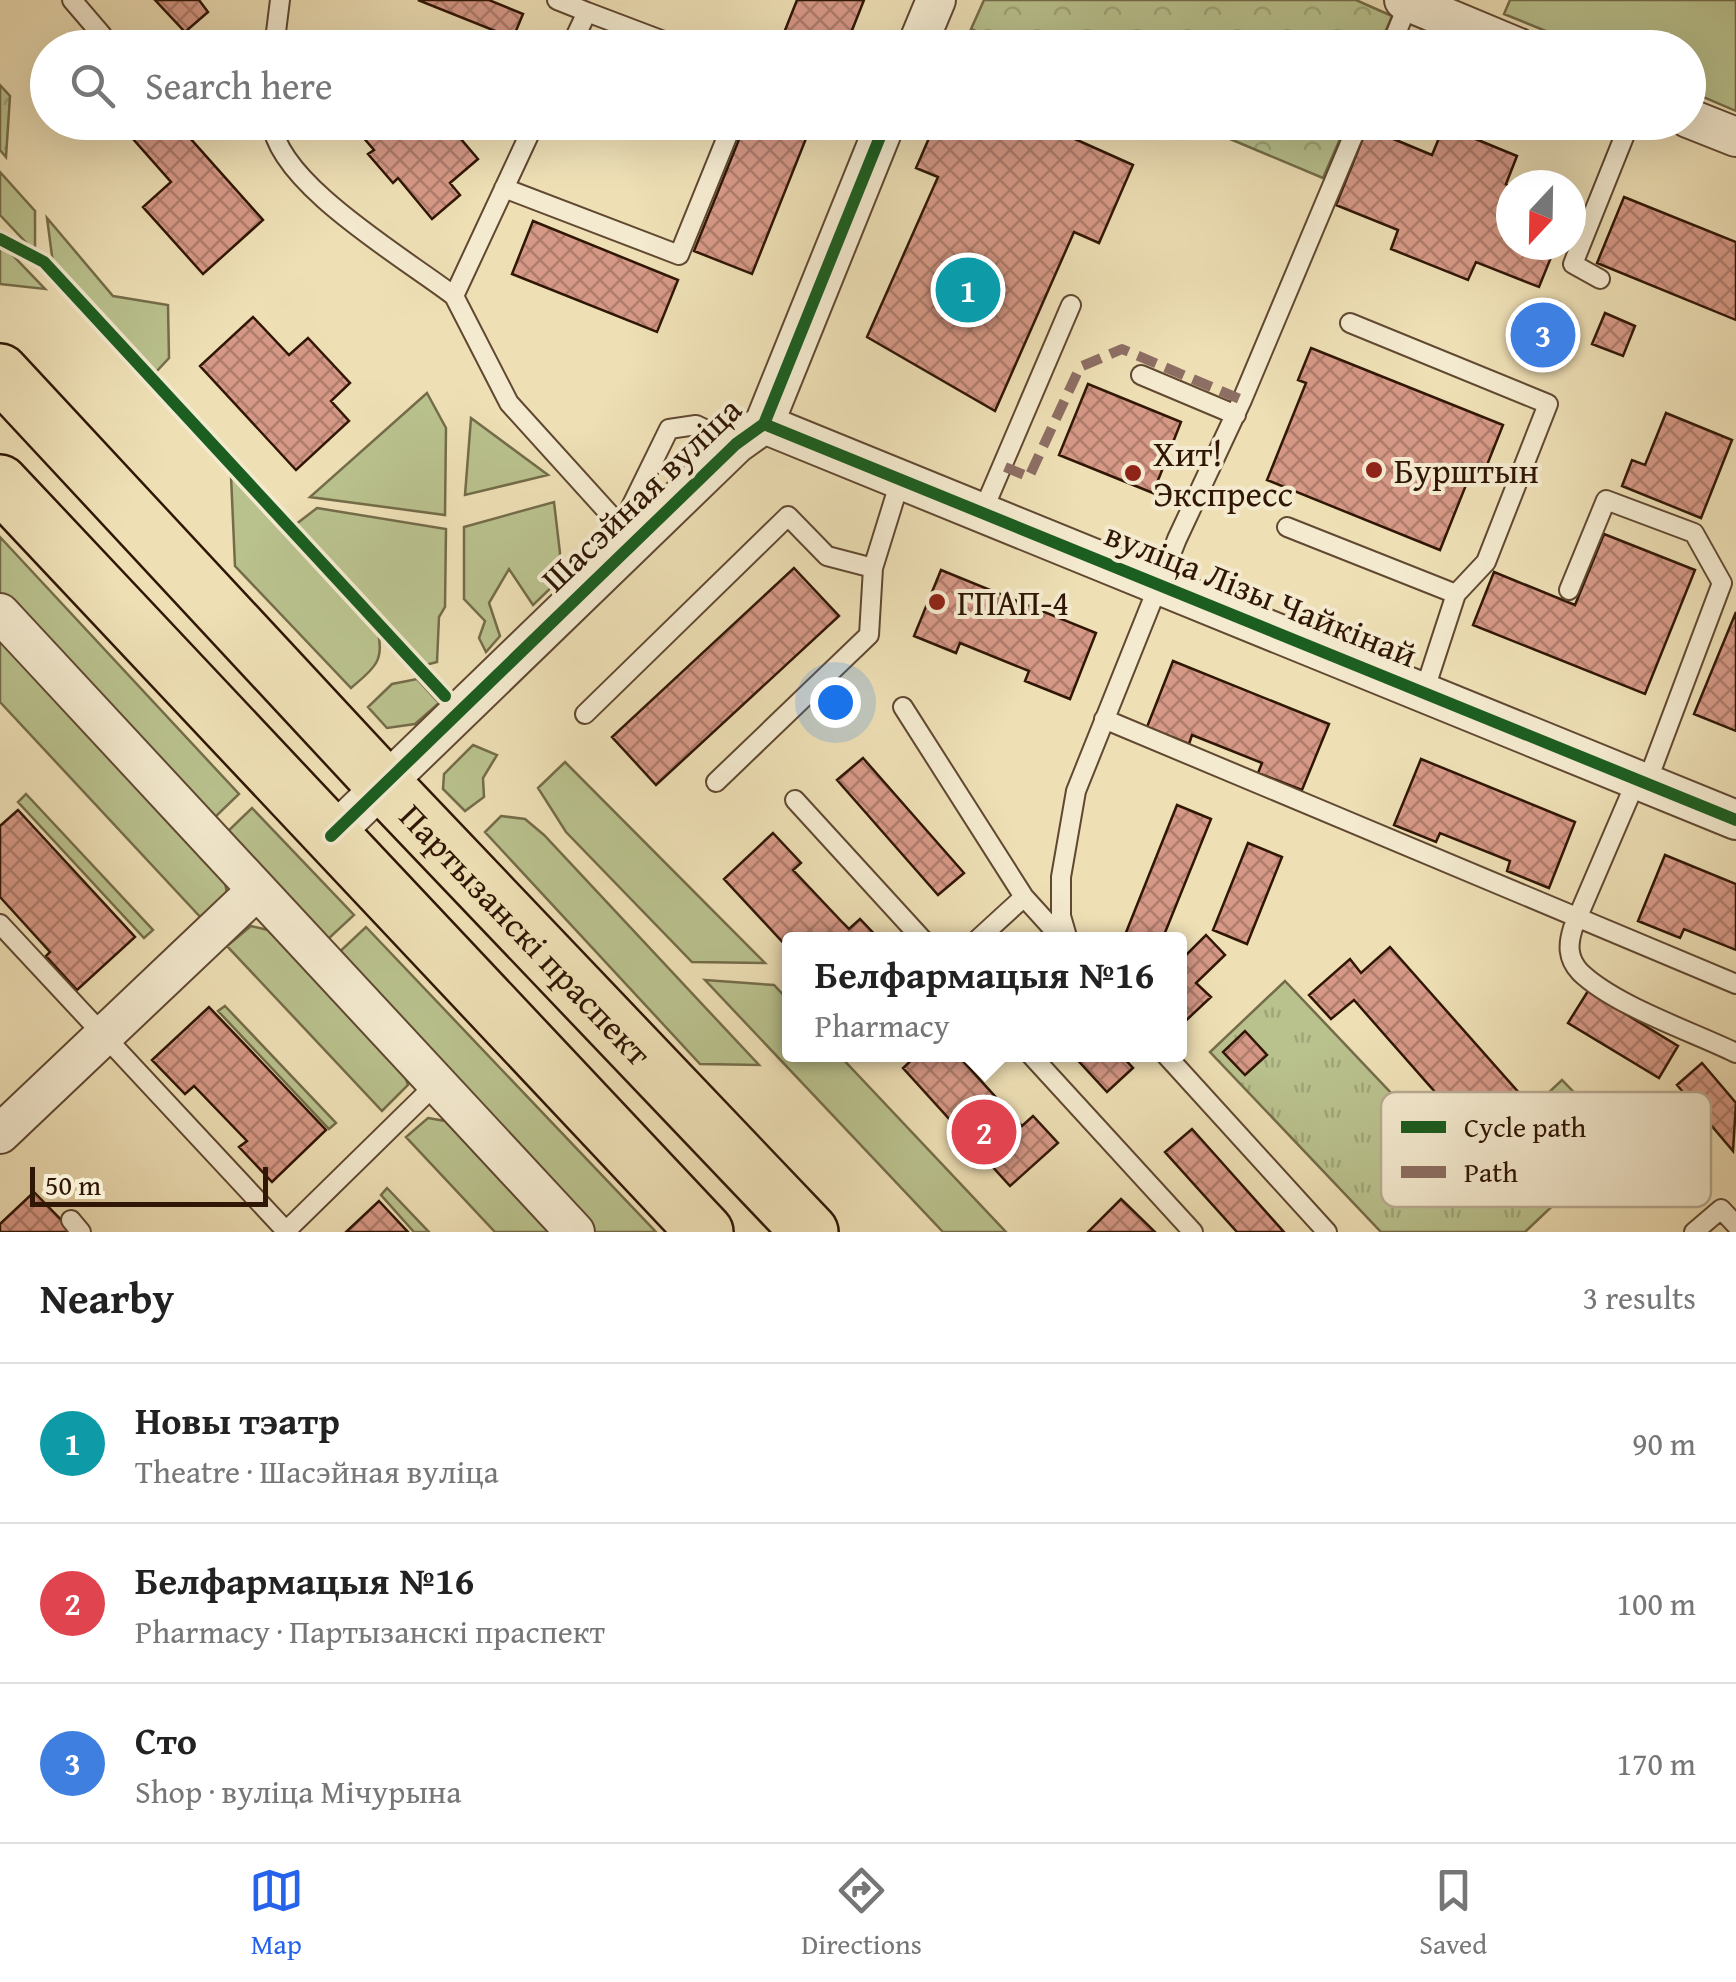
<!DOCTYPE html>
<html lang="en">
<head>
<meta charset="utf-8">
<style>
	body { margin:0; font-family:"Gentium Book Plus",serif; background:#f2f2f2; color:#222 }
	.compass { position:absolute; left:1496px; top:170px; width:90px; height:90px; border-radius:50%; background:#fff; box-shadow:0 10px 40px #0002; rotate:202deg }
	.scale { position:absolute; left:30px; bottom:25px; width:238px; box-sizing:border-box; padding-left:10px; border:5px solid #301605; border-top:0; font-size:28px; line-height:35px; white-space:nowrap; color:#301605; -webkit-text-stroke:8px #f4eacf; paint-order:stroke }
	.you { position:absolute; left:835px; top:702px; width:35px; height:35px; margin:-25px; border:8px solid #fff; border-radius:50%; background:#1a73e8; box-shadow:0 0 0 15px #1a73e833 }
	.badge { display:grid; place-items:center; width:65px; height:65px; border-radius:50%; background:#2563eb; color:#fff; font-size:32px; font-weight:700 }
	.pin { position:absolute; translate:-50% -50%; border:5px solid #fff; box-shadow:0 2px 10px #0006 }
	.popup { position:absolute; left:782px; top:932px; width:405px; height:130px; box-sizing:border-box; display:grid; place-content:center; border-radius:10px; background:#fff; filter:drop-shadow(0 2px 8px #0005); font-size:32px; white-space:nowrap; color:#767676 }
	.popup b { font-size:38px; color:#222 }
	.popup::after { content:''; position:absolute; left:50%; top:100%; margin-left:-20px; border:20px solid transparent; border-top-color:#fff }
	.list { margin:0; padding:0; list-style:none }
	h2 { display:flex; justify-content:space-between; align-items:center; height:130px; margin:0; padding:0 40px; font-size:42px }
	h2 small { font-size:32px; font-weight:400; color:#767676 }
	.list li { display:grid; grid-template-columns:65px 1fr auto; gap:30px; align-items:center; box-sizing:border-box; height:160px; padding:0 40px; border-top:2px solid #e0e0e0 }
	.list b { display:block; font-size:38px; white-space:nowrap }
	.list p { margin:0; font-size:32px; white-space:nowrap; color:#767676 }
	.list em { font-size:32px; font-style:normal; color:#767676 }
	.icon { flex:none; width:55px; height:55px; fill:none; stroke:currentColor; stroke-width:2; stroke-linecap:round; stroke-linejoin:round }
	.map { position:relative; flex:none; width:1736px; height:1232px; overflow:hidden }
	.search { position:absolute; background:#fff; box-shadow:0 10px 40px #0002; left:30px; right:30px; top:30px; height:110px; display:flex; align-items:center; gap:25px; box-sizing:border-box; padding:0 35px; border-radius:55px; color:#767676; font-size:38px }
	.sheet { height:610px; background:#fff }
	nav { display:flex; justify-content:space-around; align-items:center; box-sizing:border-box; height:140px; border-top:2px solid #e0e0e0; background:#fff; font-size:28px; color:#767676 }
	nav a { display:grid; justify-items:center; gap:5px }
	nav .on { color:#2563eb }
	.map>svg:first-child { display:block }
	.grass { fill:#b9c18d; stroke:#746c49; stroke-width:2.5 }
	.forest { fill:url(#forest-crowns); stroke:#746c49; stroke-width:2.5 }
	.park { fill:url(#park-tufts); stroke:#746c49; stroke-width:2.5 }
	.building { fill:url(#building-cross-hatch); stroke:#301605; stroke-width:2.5 }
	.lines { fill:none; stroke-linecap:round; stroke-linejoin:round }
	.lane-casing { stroke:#604831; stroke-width:22 }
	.street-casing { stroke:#604831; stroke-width:42 }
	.primary-casing { stroke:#301605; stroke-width:60 }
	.lane { stroke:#f4eacf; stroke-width:18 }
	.street { stroke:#f4eacf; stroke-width:38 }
	.primary { stroke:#eedfb5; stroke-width:55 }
	.quiet { stroke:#8d6e63; stroke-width:10; stroke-dasharray:20 10; stroke-linecap:butt }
	.cycleway-casing { stroke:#f4eacf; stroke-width:19 }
	.cycleway { stroke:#1b5e20; stroke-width:12 }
	.poi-dot { fill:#8f2418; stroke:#f4eacf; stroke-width:4 }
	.labels { text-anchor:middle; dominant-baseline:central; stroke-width:8; stroke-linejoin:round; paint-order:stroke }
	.poi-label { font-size:35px; fill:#301605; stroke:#f4eacf; text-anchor:start }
	.street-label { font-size:35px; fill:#301605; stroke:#f4eacf }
	.key { fill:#f4eacf; stroke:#b9aa92; stroke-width:2.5 }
	.key-label { font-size:28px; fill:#301605 }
</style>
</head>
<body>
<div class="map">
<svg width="1736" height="1232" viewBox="0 0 1736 1232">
	<defs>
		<pattern id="forest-crowns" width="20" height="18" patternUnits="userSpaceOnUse" patternTransform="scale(2.5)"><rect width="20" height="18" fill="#b9c18d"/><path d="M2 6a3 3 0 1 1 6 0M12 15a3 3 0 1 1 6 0" fill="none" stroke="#9fa578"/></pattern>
		<pattern id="park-tufts" width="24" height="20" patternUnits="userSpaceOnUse" patternTransform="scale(2.5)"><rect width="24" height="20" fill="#b9c18d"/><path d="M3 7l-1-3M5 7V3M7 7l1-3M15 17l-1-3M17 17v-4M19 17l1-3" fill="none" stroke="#9fa578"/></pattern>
		<pattern id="building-cross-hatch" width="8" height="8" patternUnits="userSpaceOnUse" patternTransform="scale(2.5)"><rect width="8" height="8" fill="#d79987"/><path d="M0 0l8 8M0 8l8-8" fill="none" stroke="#af7c6c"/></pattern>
	</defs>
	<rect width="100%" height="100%" fill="#eedfb5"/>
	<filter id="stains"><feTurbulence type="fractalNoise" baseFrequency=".002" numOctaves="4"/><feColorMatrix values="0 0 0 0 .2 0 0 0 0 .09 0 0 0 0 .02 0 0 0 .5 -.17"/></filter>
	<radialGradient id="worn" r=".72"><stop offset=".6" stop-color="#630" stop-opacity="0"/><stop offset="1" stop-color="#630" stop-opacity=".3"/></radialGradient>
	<path class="grass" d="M1510 0H1736V111L1689 91 1688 48 1585 47 1504 14Z
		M0 172 35 211V252L0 215Z
		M47 218 113 296 168 305 169 358 155 373 54 271Z
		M0 242 45 289 0 284Z
		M427 393 446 428 445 515 310 497Z
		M471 418 548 475 465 495Z
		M231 476 378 633C385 662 372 670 351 688L235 566Z
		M554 502 560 553 556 583 533 605 509 569 489 603 500 636 486 652 479 638 485 621 464 599V527Z
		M317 508 446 529 445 607 439 617 437 662 425 665 295 525Z
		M0 537 239 794 211 821 0 594Z
		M0 640 225 883 228 898 204 921 0 702Z
		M417 679 439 703 415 724 387 728 368 707 392 684Z
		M473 745 497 755 483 778 484 797 465 811 443 789 444 774Z
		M565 762 765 963 692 962 566 832 538 788Z
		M26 794 153 930 144 938 18 802Z
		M252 808 354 915 327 940 225 834Z
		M501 816 525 819 544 835 759 1065 700 1064 485 832Z
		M251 926 268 930 404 1073 408 1085 382 1111 227 946Z
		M366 927 656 1232H589L334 957Z
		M705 980 774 985 789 1001V1054L839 1055 1006 1232H943Z
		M225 1006 336 1123 329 1129 218 1011Z
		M428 1118 445 1121 550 1232H495L406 1137Z
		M387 1188 429 1232H414L381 1195Z"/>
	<path class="forest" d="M984 0H1356L1392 16 1379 47 1015 48 971 29Z
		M0 85 10 96 6 157 0 150Z
		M1192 123H1347L1323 178Z"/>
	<path class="park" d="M1285 981 1465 1171 1562 1080 1621 1141 1525 1232H1381L1210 1052Z"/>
	<path class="building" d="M155 0H199L208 12 185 32Z
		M418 0H489L523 14 513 38Z
		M797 0H864L845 48H778Z
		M159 38 168 48H148Z
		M118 122H208L190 138 263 220 203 274 143 207 171 182Z
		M350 122H455L460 128 455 132 478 159 450 183 460 195 432 219 398 178 393 183 368 154 374 150Z
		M746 122H788L809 131 752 274 694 251Z
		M936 122H1037L1133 165 1099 243 1074 232 995 411 867 337 938 177 916 168Z
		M1444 126 1517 156 1506 184 1511 186V245H1556L1539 287 1476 262 1468 280 1391 249 1398 230 1336 205 1367 128 1432 155Z
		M1624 197 1736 242V320L1597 263Z
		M533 221 678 280 657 332 512 274Z
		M1605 313 1635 326 1623 356 1592 344Z
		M253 317 289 355 308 338 350 383 331 401 349 421 296 470 200 366Z
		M1311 348 1503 425 1485 470 1474 465 1440 550 1267 480 1306 383 1298 380Z
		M1088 384 1181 422 1153 493 1059 455Z
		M1666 413 1732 440 1701 518 1622 486 1632 460 1645 465Z
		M1604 534 1695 570 1645 694 1473 625 1494 572 1575 605Z
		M794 568 839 616 656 785 612 737Z
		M941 570 1096 633 1070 699 1025 681 1029 671 960 643 956 653 914 636Z
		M1736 612V731L1694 714Z
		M1173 661 1329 724 1302 790 1258 773 1262 763 1192 735 1189 744 1147 727Z
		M863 758 964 873 938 895 837 780Z
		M1421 759 1575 822 1549 888 1507 871 1510 861 1440 833 1436 842 1394 825Z
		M1177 805 1211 819 1162 940H1123Z
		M18 810 135 937 77 990 46 956 50 952 0 897V826Z
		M773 833 801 863 793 870 843 923 849 929 860 919 880 940H789V949L724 879Z
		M1248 843 1282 857 1247 944 1213 930Z
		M1665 855 1736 884V950L1684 929 1680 938 1638 921Z
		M1206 935 1225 955 1196 983 1211 997 1179 1027V962Z
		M1390 947 1520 1094 1491 1119 1504 1133 1464 1168 1443 1144 1464 1125 1354 1000 1331 1019 1309 995 1350 959 1361 973Z
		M1588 991 1678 1046 1659 1078 1568 1023Z
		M209 1007 326 1130 272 1182 239 1147 247 1141 194 1086 185 1094 152 1060Z
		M1245 1031 1267 1055 1245 1075 1223 1052Z
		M918 1054H973L964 1062 1022 1126 1033 1116 1058 1143 1010 1186 903 1068Z
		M1072 1054H1120L1133 1068 1107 1092Z
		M1702 1063 1736 1103 1733 1151 1677 1085Z
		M1192 1129 1284 1232H1237L1165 1152Z
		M34 1192 73 1232H0V1224Z
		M1121 1199 1155 1232H1088Z
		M379 1201 408 1232H346Z"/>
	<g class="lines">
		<defs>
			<path id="lane" d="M72 0 102 35
				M557 0 587 12 570 48
				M587 12 682 48
				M274 48 280 0
				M1390 48 1409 2
				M272 122C276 183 406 259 454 296
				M535 122 454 296 509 403 634 541
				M504 188 679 255 733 122
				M1600 279 1573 264 1630 122
				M1350 323 1548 404 1486 562 1456 594
				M1141 375 1236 415
				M982 513 1071 305
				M621 527 669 429 696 425 736 444
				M1287 527 1456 594 1424 692
				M1569 590 1606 500 1694 533 1722 583 1647 782
				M903 707 1024 897 1063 940
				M585 714 788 516 827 556 873 568
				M1104 719 1736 984
				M1637 779 1573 928C1568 944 1567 958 1580 972 1615 1006 1691 1031 1736 1053
				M716 782 869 635 873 568 900 481
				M795 800 923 940
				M0 924 287 1232
				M977 940 1024 897
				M1068 940 1061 916V877L1076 791 1177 539 1242 400 1359 122
				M1030 1054 1193 1232
				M1165 1054 1327 1232
				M71 1220 81 1232
				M286 1231 437 1083
				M1694 1232 1721 1209 1736 1225"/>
			<path id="street" d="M1404 0 1519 48
				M916 48 936 0
				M1688 118 1736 137
				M764 424 1736 820
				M0 613 575 1232
				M331 836 736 444 764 424 886 122
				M0 1134 257 890"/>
			<g id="primary">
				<path id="s1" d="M0 372 384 785 810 1232"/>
				<path d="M0 483 705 1232"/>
			</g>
		</defs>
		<use href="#lane" class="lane-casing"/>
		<use href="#street" class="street-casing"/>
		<use href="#primary" class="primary-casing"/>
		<use href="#lane" class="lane"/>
		<use href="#street" class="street"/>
		<use href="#primary" class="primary"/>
		<path class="quiet" d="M1005 467 1029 477 1080 367 1122 349 1242 400"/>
		<defs>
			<path id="cycleway" d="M0 239 44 262 445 696
				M764 424 1736 820
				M331 836 736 444 764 424 886 122"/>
		</defs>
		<use href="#cycleway" class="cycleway-casing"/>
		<use href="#cycleway" class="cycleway"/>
	</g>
	<g class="poi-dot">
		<circle cx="1374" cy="470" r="10"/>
		<circle cx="1133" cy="473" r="10"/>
		<circle cx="937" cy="602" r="10"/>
	</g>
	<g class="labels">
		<g class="poi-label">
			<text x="1153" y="453">Хит!<tspan x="1153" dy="40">Экспресс</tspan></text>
			<text x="1394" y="470">Бурштын</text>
			<text x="957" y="602">ГПАП-4</text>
		</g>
		<g class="street-label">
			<text transform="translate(641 494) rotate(-44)">Шасэйная вуліца</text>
			<text transform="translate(1261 594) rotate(22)">вуліца Лізы Чайкінай</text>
			<text stroke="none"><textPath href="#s1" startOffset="770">Партызанскі праспект</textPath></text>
		</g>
	</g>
	<rect x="1381" y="1092" width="330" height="115" rx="15" class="key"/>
	<rect x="1401" y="1121" width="45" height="12" fill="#1b5e20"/>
	<rect x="1401" y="1166" width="45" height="12" fill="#8d6e63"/>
	<g class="key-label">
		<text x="1464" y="1137">Cycle path</text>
		<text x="1464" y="1182">Path</text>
	</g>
	<rect width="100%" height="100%" filter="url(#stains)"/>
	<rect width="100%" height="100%" fill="url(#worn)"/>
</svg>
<svg class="compass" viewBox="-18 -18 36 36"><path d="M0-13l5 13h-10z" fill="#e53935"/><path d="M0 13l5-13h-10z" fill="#767676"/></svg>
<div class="scale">50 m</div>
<div class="you"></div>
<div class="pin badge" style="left:968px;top:290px;background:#0f9aa8">1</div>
<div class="pin badge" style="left:984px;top:1132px;background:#e0444e">2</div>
<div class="popup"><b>Белфармацыя №16</b>Pharmacy</div>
<div class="pin badge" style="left:1543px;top:335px;background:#3f7fe0">3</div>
<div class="search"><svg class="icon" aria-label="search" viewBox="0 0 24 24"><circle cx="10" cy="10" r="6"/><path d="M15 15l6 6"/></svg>Search here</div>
</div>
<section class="sheet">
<h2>Nearby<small>3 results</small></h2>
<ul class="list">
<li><span class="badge" style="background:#0f9aa8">1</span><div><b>Новы тэатр</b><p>Theatre · Шасэйная вуліца</p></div><em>90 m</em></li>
<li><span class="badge" style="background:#e0444e">2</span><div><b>Белфармацыя №16</b><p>Pharmacy · Партызанскі праспект</p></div><em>100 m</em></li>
<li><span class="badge" style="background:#3f7fe0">3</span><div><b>Сто</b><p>Shop · вуліца Мічурына</p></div><em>170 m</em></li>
</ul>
</section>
<nav>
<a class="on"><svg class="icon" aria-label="map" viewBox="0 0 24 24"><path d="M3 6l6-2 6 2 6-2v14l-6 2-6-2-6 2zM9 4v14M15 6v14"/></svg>Map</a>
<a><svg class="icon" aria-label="directions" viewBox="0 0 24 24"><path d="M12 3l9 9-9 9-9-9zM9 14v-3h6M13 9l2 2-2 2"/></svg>Directions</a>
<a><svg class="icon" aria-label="saved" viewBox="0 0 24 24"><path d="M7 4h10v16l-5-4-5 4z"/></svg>Saved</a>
</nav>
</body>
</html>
